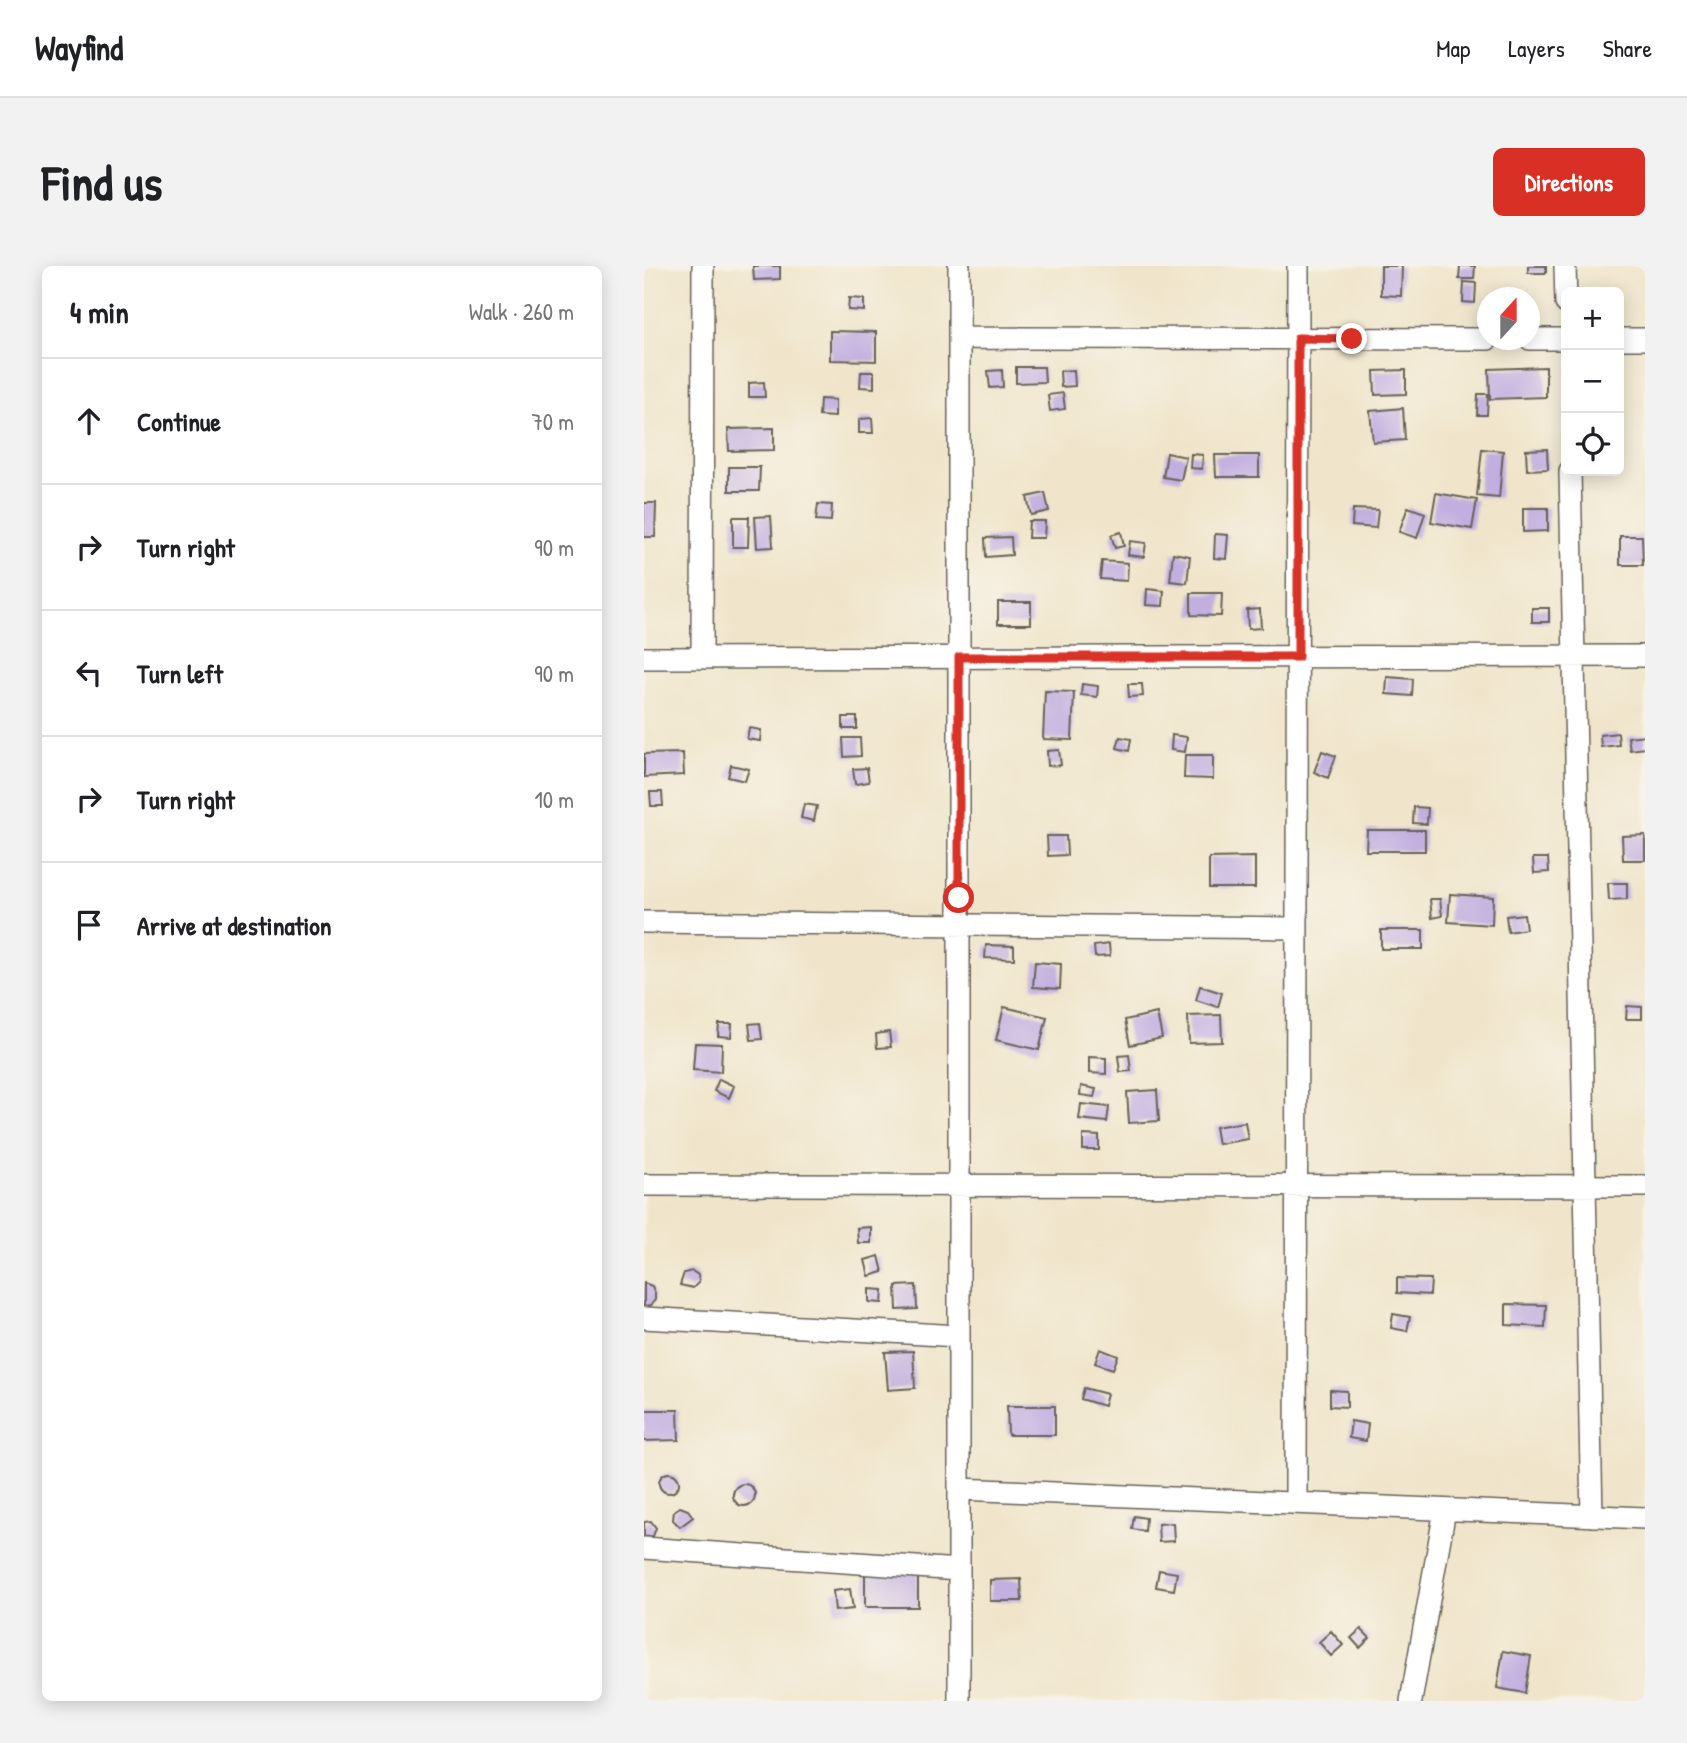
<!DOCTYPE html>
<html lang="en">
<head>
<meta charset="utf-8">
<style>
	body { margin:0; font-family:"Patrick Hand",sans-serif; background:#f2f2f2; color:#202124 }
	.controls { position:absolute; right:21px; top:21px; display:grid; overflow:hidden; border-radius:10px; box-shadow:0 4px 18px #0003 }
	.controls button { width:63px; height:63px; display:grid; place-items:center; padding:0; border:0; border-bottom:2px solid #e0e0e0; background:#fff; color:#202124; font:35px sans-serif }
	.compass { position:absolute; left:833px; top:21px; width:63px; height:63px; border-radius:50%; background:#fff; box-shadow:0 4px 18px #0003; rotate:21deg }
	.stop { position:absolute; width:21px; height:21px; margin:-16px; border:5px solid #d93025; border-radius:50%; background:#fff }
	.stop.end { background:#d93025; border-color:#fff; box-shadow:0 2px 7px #0008 }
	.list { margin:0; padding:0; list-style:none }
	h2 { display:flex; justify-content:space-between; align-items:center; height:91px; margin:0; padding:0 28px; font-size:30px }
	h2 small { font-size:23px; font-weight:400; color:#757577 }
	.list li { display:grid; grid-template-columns:46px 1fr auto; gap:21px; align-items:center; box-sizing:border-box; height:126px; padding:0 28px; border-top:2px solid #e0e0e0 }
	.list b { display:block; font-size:26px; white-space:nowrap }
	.list em { font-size:23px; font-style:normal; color:#757577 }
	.icon { flex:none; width:38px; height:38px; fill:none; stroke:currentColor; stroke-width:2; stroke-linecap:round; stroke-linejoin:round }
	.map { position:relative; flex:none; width:1001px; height:1435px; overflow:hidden; border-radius:10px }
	header { display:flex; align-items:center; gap:42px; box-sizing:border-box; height:98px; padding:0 35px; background:#fff; border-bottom:2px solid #e0e0e0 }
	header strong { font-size:33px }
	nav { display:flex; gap:38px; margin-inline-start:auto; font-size:24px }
	.intro { display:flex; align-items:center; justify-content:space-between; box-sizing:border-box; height:168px; padding:0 42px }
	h1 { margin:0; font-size:49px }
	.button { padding:18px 32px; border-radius:10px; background:#d93025; color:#fff; font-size:24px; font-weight:700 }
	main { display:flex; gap:42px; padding:0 42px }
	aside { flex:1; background:#fff; border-radius:10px; box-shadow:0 4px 18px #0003 }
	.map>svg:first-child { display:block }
	.building { fill:#c2afe0 }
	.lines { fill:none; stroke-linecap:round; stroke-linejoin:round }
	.street-casing { stroke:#666259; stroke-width:24 }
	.street { stroke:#fff; stroke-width:21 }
	.route { stroke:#d93025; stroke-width:9 }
</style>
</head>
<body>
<header>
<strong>Wayfind</strong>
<nav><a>Map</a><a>Layers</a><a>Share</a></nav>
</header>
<div class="intro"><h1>Find us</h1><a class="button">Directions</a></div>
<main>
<aside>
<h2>4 min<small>Walk · 260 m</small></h2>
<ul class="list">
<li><svg class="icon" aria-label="ahead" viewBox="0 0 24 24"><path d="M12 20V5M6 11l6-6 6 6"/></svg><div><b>Continue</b></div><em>70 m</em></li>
<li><svg class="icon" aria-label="right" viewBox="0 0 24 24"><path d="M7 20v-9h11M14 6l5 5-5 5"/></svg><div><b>Turn right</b></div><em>90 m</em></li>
<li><svg class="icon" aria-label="left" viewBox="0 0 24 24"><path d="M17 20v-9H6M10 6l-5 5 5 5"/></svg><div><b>Turn left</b></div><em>90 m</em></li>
<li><svg class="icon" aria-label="right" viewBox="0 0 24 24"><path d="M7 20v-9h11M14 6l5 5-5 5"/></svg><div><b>Turn right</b></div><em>10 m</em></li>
<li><svg class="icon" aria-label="arrive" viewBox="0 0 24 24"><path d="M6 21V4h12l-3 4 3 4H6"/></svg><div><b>Arrive at destination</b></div></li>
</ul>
</aside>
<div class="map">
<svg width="1001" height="1435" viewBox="0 0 1001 1435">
	<rect width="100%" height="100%" fill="#f7f3e8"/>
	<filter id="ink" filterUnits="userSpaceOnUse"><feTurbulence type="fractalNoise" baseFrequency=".0143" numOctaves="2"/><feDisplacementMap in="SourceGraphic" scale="14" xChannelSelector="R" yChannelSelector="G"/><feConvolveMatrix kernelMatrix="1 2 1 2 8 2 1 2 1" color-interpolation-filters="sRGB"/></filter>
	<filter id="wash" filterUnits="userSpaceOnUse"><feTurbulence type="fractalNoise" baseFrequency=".00686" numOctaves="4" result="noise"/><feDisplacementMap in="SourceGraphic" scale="28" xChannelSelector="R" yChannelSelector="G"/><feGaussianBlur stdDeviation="1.57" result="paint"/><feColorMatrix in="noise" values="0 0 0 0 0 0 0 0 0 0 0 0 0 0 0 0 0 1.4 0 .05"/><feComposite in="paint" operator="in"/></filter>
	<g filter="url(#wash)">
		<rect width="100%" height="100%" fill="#f0e5ca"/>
		<g id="blocks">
			<path class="building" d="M109 0H136V13L110 14Z
				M737 0H758L757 30 737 29Z
				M816 0H831L830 13H815Z
				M884 0H902V7H884Z
				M820 16 832 17 831 37 819 36Z
				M205 32 220 33V45L204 44Z
				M186 65 232 66V95L186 94Z
				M372 101H400L401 116 372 117Z
				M902 101V131L846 133 845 103Z
				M358 104 359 121 346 122 344 105Z
				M430 104 431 120 417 121 416 105Z
				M762 104V128L731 129 730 105Z
				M217 106H230V122L216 121Z
				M120 116 121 131H105V117Z
				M419 127 421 143 406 145 404 129Z
				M834 128H844L843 149H833Z
				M176 133 191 134V151L175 150Z
				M759 142 761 174 729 176 726 145Z
				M228 152 229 167H215V153Z
				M130 162V184L85 185 84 163Z
				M838 183 859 185 855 232 833 230Z
				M903 183 904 203 883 204 882 184Z
				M523 187 542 191 537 214 519 211Z
				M547 188 559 189 558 203 546 202Z
				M571 189H615V211H572Z
				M85 201H116L115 225H85Z
				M401 227 405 245 387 249 383 231Z
				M792 227 833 234 828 263 787 256Z
				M0 237H12L11 271H0Z
				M174 238 188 239 187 255 172 254Z
				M764 241 781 247 773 272 755 266Z
				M879 242H904V265L879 266Z
				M709 243 734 244 732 262 708 260Z
				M127 250 129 281 113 282 111 251Z
				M89 251H105L104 281H89Z
				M385 255H401L400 272H384Z
				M477 266 480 280 471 282 467 269Z
				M571 268 584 269 582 293 570 292Z
				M976 270H998L999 299H976Z
				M367 271 368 289 342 291 341 272Z
				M486 275 502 277 500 291 484 289Z
				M529 287 546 290 543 317 526 315Z
				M458 295 484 297 483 315 456 313Z
				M503 323 520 325 519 340 502 339Z
				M547 327H578L577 350 547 349Z
				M354 336H387V358H354Z
				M888 342H905V356H888Z
				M616 343 617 362 604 363 603 344Z
				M743 411 769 413 768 430 742 428Z
				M438 418 454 420 453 431 437 429Z
				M484 418H498L499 430 485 431Z
				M401 425 430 426 428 474 399 473Z
				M199 451H213V463H199Z
				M105 462 117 464 116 475 103 473Z
				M974 467 975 479 957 481 956 469Z
				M528 469 543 471 541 486 527 484Z
				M1001 469V482L986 484 984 471Z
				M476 471 487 473 485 485 473 482Z
				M199 472H216L217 490 200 491Z
				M415 484 417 499 404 500 403 485Z
				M678 485 692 490 684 512 670 506Z
				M39 487 40 509 0 511V488Z
				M541 489H569V513L540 512Z
				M87 499 105 503 101 515 84 511Z
				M223 502 225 516 211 518 209 503Z
				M6 526H18L19 540H7Z
				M160 538 173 540 170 555 157 552Z
				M770 541 784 542 783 558 769 557Z
				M723 564H781V585H722Z
				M1001 569V594H979L978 570Z
				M403 570H422L423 589 404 590Z
				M611 591V622H565V592Z
				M889 592H904L905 606 890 607Z
				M964 617H983V633L965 634Z
				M806 628 849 631 848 659 804 656Z
				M786 633H796L798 650 788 652Z
				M880 648 882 663 864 666 862 650Z
				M737 664H779V683H737Z
				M465 678 466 690 451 691 450 680Z
				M342 679 370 680V693L341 692Z
				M391 696 417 698 416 723 389 721Z
				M556 720 578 727 574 741 552 734Z
				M983 740 998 741V753H982Z
				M360 741 403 751 395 784 352 774Z
				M513 747 518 772 486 779 481 754Z
				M577 749 578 776 545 777 544 750Z
				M116 757 118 773 107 774 105 758Z
				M75 758H88L87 771 74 770Z
				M245 766 247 781 233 782 232 768Z
				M51 777 78 778 77 806 49 804Z
				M485 789 487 805 476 806 474 790Z
				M445 791 462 792V808L445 807Z
				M75 813 90 820 85 832 70 825Z
				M437 820 452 823 450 831 436 829Z
				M513 824 515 855 485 857 483 826Z
				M437 838 465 841 463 856 435 853Z
				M601 856 604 873 574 878 571 861Z
				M439 869 455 870V884H439Z
				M227 961V977H214L213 962Z
				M235 990 239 1006 225 1010 221 994Z
				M48 1005 54 1009 55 1016 49 1022 36 1019 40 1007Z
				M753 1012 787 1013 786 1029 753 1027Z
				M0 1017 8 1020 11 1027V1034L6 1040 0 1041Z
				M272 1019 273 1043 253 1044 252 1020Z
				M225 1023 239 1024 238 1037 225 1036Z
				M862 1038 902 1039 901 1061 862 1059Z
				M749 1048 766 1051 763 1065 747 1062Z
				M456 1083 474 1090 469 1103 451 1097Z
				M269 1085 271 1122 244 1124 241 1086Z
				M440 1122 463 1128 460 1140 437 1133Z
				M686 1124 703 1125V1141L686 1140Z
				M363 1140H411V1169H364Z
				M0 1144H34L35 1174 0 1175Z
				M707 1155 724 1158 722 1175 705 1172Z
				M15 1217a10 10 0 1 1 20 0a10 10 0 1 1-20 0Z
				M89 1229a11 11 0 1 1 22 0a11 11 0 1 1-22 0Z
				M36 1241 44 1244 49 1251 36 1261 29 1254 30 1245Z
				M490 1250 502 1252 501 1265 488 1263Z
				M7 1255 12 1262 9 1270 0 1271V1256Z
				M529 1257 530 1275 515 1276 514 1258Z
				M515 1304 533 1307 530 1324 512 1321Z
				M221 1307H274V1341H221Z
				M377 1313 378 1335H346V1314Z
				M206 1323 209 1343 191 1345 189 1325Z
				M717 1363 726 1372 716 1382 707 1372Z
				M687 1365 699 1379 687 1390 675 1376Z
				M859 1385 887 1390 881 1427 853 1422Z"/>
		</g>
	</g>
	<g filter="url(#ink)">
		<use href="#blocks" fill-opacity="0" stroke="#666259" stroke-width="2"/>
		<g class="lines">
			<defs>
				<path id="street" d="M921 0 922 37
					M315 72 844 73
					M886 73H922
					M975 73H1001
					M926 205 948 1250
					M0 392 1001 390
					M58 392 59 0
					M0 656 653 662
					M0 919 1001 920
					M0 1052 315 1070
					M315 1223 1001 1252
					M652 1237 654 0
					M0 1282 315 1304
					M315 1435V0
					M767 1435 801 1244"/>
			</defs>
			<use href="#street" class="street-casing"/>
			<use href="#street" class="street"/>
		</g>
	</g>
	<g class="lines" filter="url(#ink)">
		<path class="route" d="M315 632V391H654V72L708 73"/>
	</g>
</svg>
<div class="controls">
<button>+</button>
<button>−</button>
<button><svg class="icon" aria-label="locate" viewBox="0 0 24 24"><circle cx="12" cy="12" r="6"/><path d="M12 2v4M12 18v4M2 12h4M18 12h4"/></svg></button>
</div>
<svg class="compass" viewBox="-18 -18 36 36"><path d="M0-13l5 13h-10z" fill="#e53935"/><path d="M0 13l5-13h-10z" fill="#757577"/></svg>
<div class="stop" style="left:315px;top:632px"></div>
<div class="stop end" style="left:708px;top:73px"></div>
</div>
</main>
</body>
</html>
